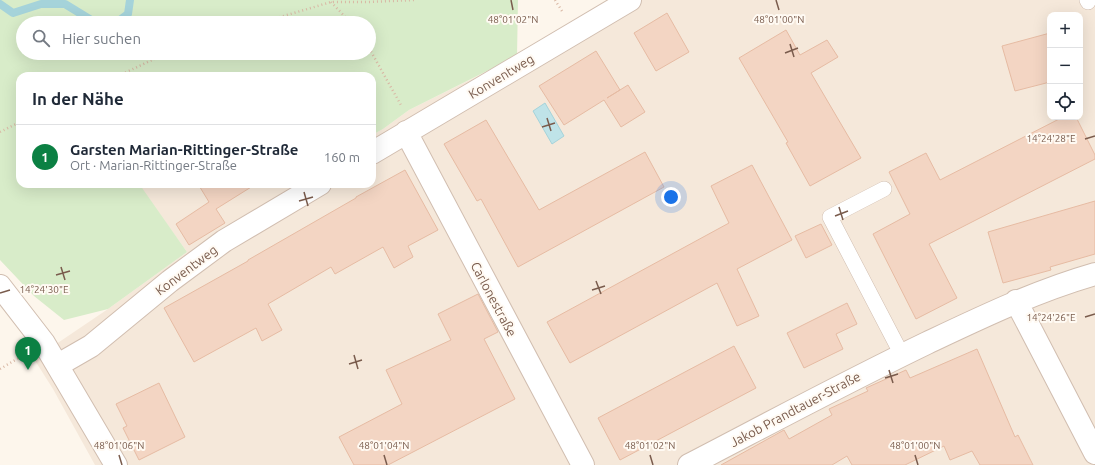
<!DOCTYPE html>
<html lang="de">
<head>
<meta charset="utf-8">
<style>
	body { margin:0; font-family:Ubuntu,sans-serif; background:#f2f2f3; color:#1f2937 }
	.controls { position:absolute; right:12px; top:12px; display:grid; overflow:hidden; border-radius:8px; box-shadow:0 4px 16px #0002 }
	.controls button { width:36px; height:36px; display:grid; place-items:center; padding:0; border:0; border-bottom:1px solid #e0e1e3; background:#fff; color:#1f2937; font:20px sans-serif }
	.you { position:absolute; left:671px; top:197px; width:14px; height:14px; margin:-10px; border:3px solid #fff; border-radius:50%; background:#1a73e8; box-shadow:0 0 0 6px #1a73e833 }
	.badge { display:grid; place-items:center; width:26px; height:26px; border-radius:50%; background:#0b8043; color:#fff; font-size:13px; font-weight:700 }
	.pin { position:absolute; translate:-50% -33px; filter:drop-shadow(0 1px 2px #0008) }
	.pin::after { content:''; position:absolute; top:21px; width:14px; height:12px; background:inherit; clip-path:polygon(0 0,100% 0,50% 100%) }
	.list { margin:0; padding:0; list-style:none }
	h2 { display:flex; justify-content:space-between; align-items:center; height:52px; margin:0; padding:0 16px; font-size:17px }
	h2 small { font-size:13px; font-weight:400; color:#747a83 }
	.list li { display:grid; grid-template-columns:26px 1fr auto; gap:12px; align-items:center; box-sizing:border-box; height:64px; padding:0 16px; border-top:1px solid #e0e1e3 }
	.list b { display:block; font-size:15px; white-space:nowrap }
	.list p { margin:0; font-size:13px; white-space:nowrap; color:#747a83 }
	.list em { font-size:13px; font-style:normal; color:#747a83 }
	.icon { flex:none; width:22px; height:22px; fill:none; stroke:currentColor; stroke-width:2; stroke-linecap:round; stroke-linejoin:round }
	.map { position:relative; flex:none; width:1095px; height:465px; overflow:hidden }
	.search { position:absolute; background:#fff; box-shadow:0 4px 16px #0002; left:16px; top:16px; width:360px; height:44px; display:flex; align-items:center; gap:10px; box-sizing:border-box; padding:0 14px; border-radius:22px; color:#747a83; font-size:15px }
	.panel { position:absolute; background:#fff; box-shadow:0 4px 16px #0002; left:16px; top:72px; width:360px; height:116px; border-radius:12px }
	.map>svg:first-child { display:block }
	.residential { fill:#f5e8da; fill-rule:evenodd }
	.green { fill:#d8ecc9; fill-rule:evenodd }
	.water { fill:#bfe3e8; stroke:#a5d3da }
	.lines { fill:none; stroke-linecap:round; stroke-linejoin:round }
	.stream { stroke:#a5d3da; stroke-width:8 }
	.building { fill:#f3d5c3; stroke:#e6bba3 }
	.service-casing { stroke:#d1beb0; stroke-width:16 }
	.minor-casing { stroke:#d1beb0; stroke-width:24 }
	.tertiary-casing { stroke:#d1beb0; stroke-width:24 }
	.path { stroke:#d9b8a5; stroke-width:2.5; stroke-dasharray:1 3; stroke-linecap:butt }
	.service { stroke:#fff; stroke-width:15 }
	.minor { stroke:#fff; stroke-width:22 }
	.tertiary { stroke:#fff; stroke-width:22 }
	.ticks { fill:none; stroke:#7a5c4d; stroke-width:1.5 }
	.labels { text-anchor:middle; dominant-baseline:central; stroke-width:4; stroke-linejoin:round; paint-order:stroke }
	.street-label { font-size:13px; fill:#7a5c4d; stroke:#fffaf3 }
	.ticks-label { font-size:10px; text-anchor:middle; fill:#7a5c4d; stroke:#fffaf3; stroke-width:4; stroke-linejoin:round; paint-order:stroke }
</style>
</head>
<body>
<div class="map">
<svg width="1095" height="465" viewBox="0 0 1095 465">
	<rect width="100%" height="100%" fill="#fdf6ec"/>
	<path class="residential" d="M610 0H1095V465H95L53 389 34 359 108 309 187 252 139 185 372 184V135L383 129 409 110 514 58ZM1050 15H1080V117H1050Z"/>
	<path class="green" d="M0 0H518L517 56 409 110 383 129 372 135V76H20V184H141L140 185 187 252 108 309 64 320 34 296 0 260ZM23 23H369V53H23Z"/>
	<path class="water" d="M545 103 564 136 552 144 533 111Z"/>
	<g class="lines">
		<path class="stream" d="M0 4 13 13 41 4H65L96 23
			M116 23 128 14 130 0"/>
	</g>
	<path class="building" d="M667 13 689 52 656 71 634 33Z
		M786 30 800 55 827 40 838 57 811 73 861 158 810 186 786 143 788 142 739 58Z
		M1050 33V82L1015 91 1002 46Z
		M596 51 620 90 607 98 628 85 645 112 621 127 604 100 564 125 539 86Z
		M1063 117H1076L1095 155V159L929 244 957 298 916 319 873 234 910 214 889 172 926 153 940 180Z
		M486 120 539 210 645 152 664 187 518 267 481 199 477 201 444 144Z
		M752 165 792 240 737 269 759 316 737 326 717 283 570 363 547 322 729 223 711 186Z
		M405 170 438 230 408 246 413 257 394 268 383 247 335 274 331 267 268 304 282 330 262 341 256 328 194 362 164 308 248 261V260L356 198V197Z
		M198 184H256L216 209 225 223 189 245 176 224 209 202Z
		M1095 201V254L1050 267 1051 270 1003 283 988 232Z
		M821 224 832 245 806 258 795 236Z
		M478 294 498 332 484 339 515 399 388 465H354L339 437 402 404 386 370 451 340 438 314Z
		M847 303 857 324 836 334 843 349 804 368 787 333Z
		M734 346 756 388 620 460 598 418Z
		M977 349 1015 437 1018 435 1033 465H980L972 451 950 460 944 446 905 465H852L847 456 832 465H721L784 430 789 439 832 415 829 409 868 391 866 388 906 370 910 378Z
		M159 383 185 437 139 460 123 428 127 426 116 404Z"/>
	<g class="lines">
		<defs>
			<path id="service" d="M1087 0 1088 2
				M884 189 830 217 902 355"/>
			<path id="minor" d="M406 132 583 465
				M372 153 630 0
				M1016 301 1095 453
				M58 365 91 346 170 281 224 241 320 184
				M689 465C768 424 846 382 927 343 982 317 1036 291 1095 274"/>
			<path id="tertiary" d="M0 286 44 343 116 465"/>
		</defs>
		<use href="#service" class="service-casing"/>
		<use href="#minor" class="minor-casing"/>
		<use href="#tertiary" class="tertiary-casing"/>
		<path class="path" d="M555 0 562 11
			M331 2 351 23
			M260 23 331 2H368L415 0
			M369 48 402 107
			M118 76 167 53
			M0 132 20 122
			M0 369 22 356"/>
		<use href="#service" class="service"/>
		<use href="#minor" class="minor"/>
		<use href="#tertiary" class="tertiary"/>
	</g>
	<path class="ticks" d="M511 0 513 10M776 0 779 10M790 44 794 57M785 53 798 48M547 118 551 131M542 127 555 123M1085 139 1095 136M304 192 308 206M299 201 313 197M839 207 843 220M835 216 848 211M61 267 65 280M56 275 70 271M596 281 601 294M592 290 605 286M0 293 10 290M1085 317 1095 314M354 355 358 369M349 364 362 360M889 370 893 383M885 378 898 374M119 455 122 465M384 455 387 465M650 455 653 465M915 455 918 465"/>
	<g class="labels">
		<g class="street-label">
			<text transform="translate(501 76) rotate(-31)">Konventweg</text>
			<text transform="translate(186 270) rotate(-37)">Konventweg</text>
			<text transform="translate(494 299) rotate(62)">Carlonestraße</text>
			<text transform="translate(795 409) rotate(-28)">Jakob Prandtauer-Straße</text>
		</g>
	</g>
	<g class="ticks-label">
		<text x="513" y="23">48°01'02"N</text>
		<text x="779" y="23">48°01'00"N</text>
		<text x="1051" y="142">14°24'28"E</text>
		<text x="44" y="293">14°24'30"E</text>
		<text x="1051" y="321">14°24'26"E</text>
		<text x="119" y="449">48°01'06"N</text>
		<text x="384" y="449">48°01'04"N</text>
		<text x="650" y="449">48°01'02"N</text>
		<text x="915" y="449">48°01'00"N</text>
	</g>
</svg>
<div class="controls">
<button>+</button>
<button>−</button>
<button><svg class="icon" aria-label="locate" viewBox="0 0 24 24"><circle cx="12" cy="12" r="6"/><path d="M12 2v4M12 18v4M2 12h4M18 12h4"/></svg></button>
</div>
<div class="you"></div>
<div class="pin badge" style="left:28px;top:370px">1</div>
<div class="search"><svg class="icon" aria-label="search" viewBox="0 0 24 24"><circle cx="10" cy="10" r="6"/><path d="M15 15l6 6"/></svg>Hier suchen</div>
<section class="panel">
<h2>In der Nähe<small></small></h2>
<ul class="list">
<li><span class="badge">1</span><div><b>Garsten Marian-Rittinger-Straße</b><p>Ort · Marian-Rittinger-Straße</p></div><em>160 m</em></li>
</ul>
</section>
</div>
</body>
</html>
